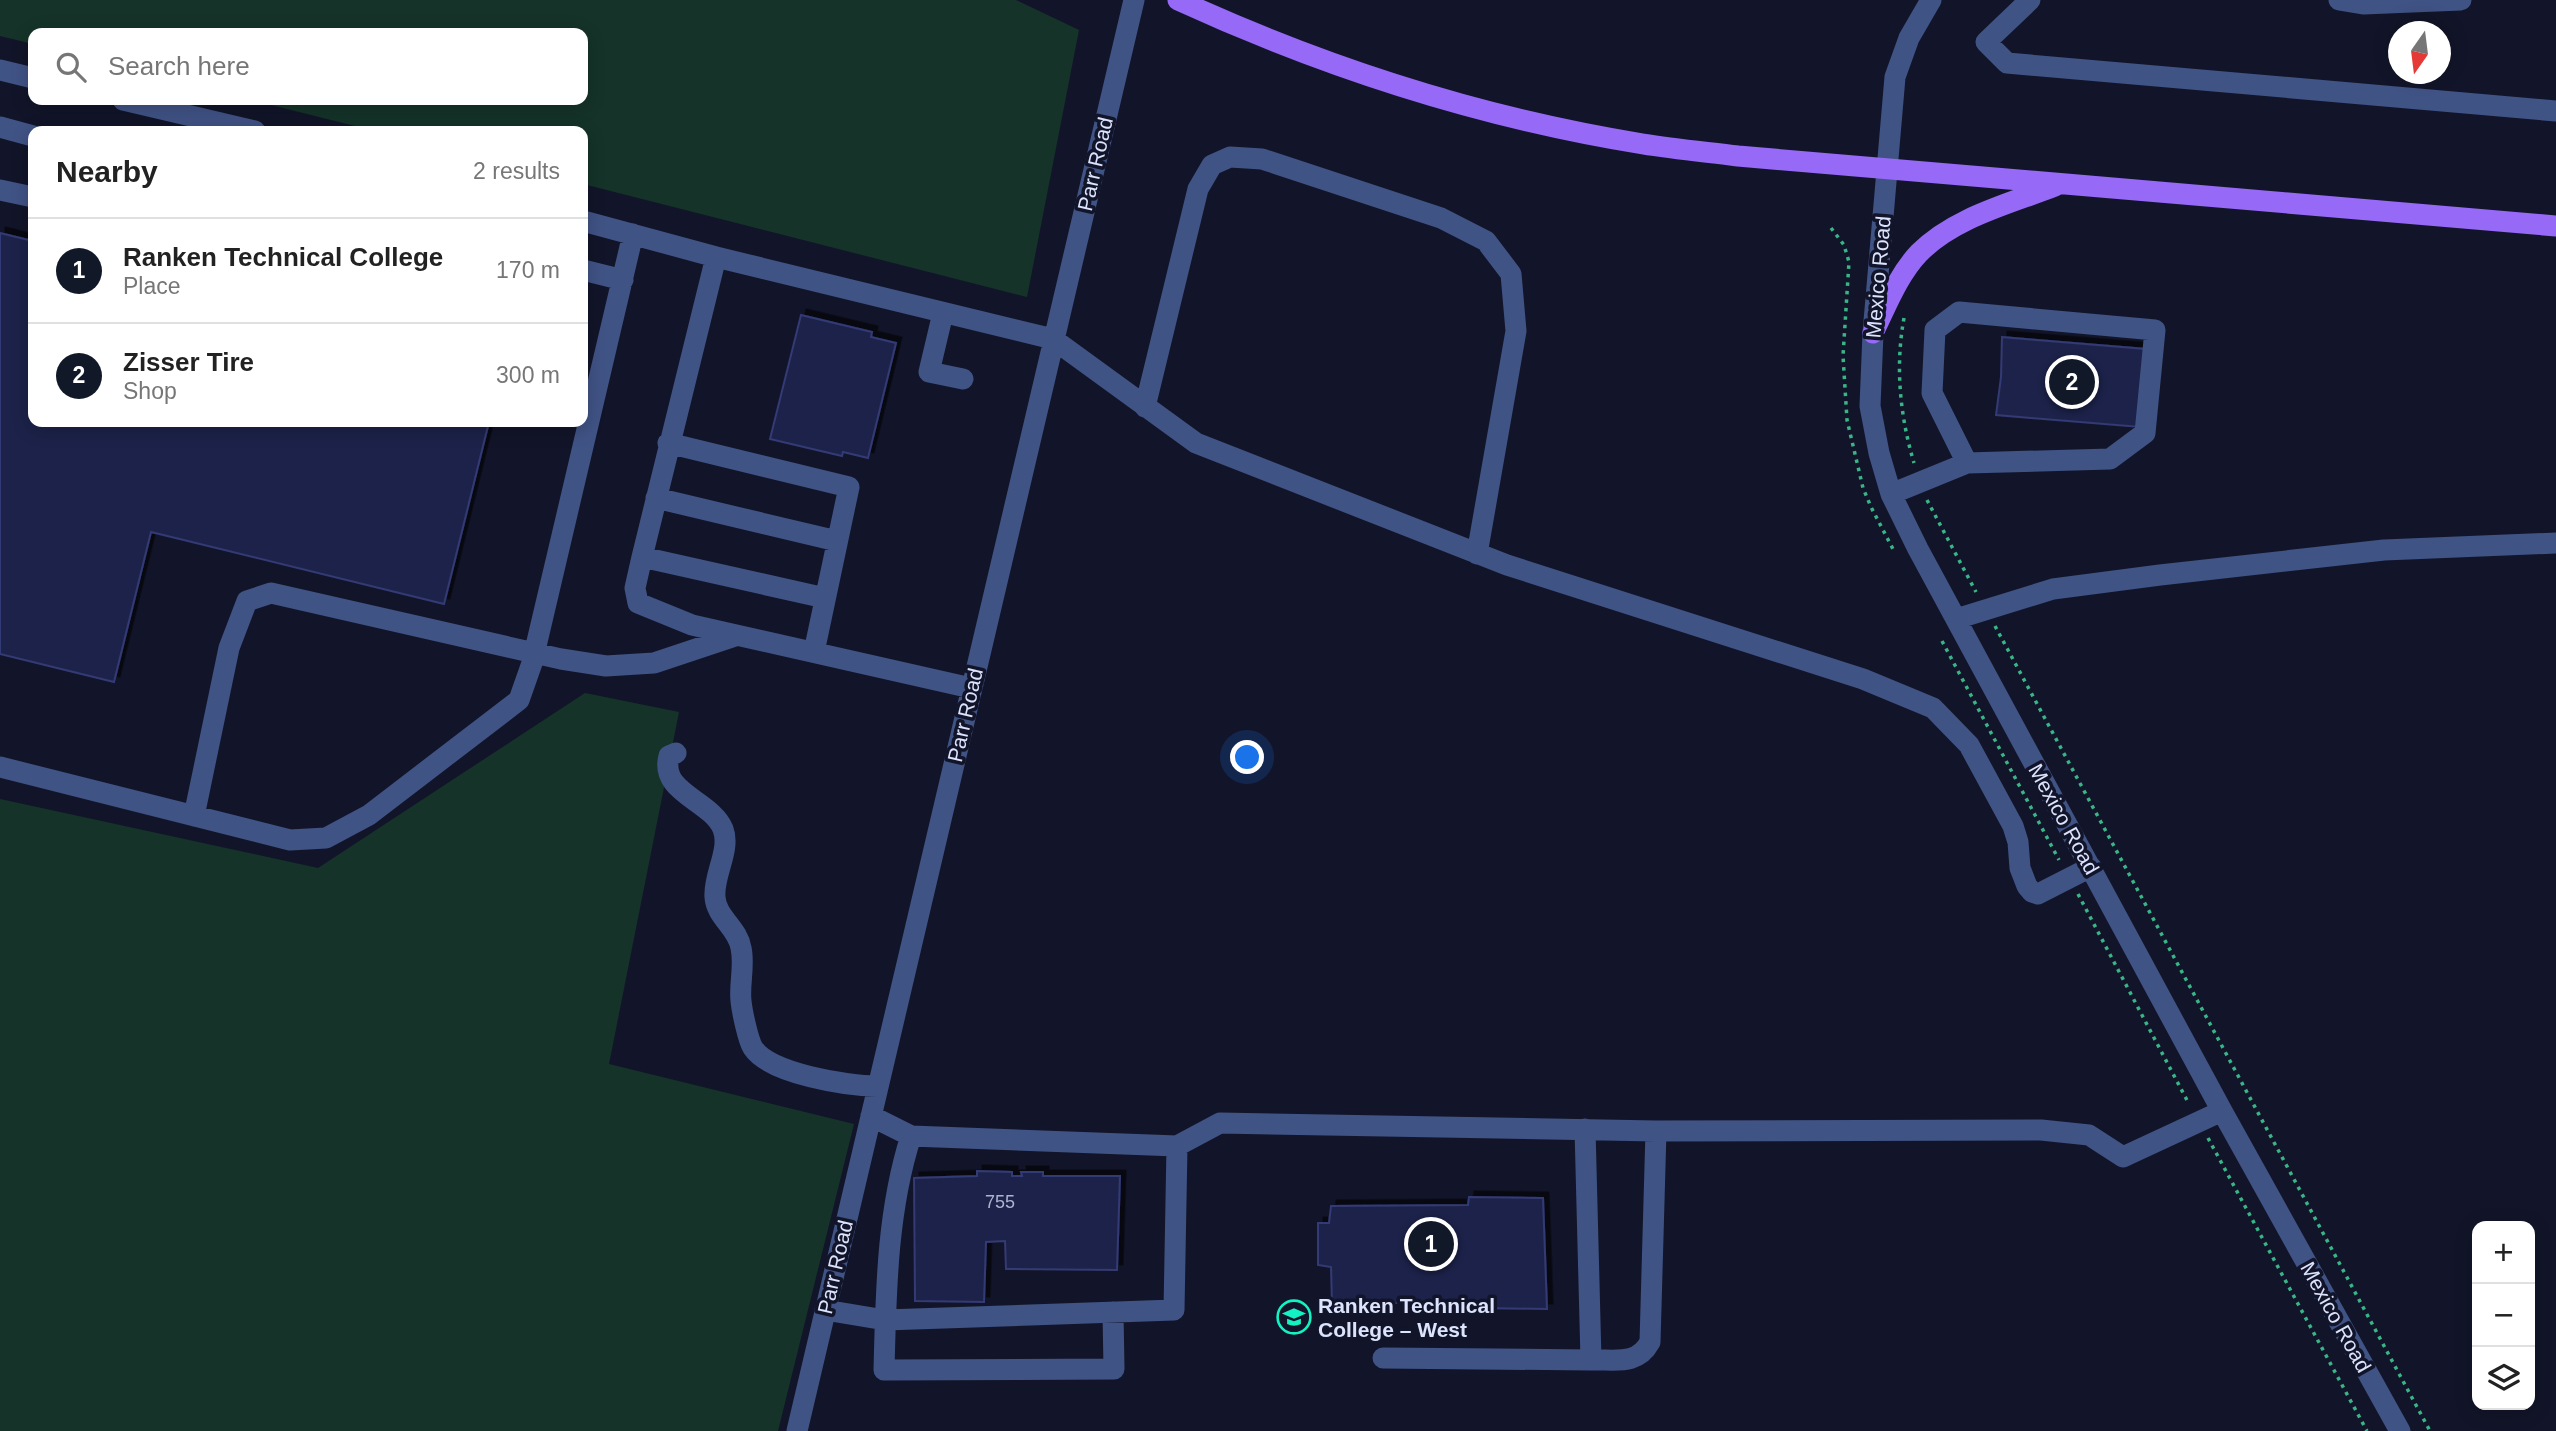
<!DOCTYPE html>
<html lang="en">
<head>
<meta charset="utf-8">
<style>
	body { margin:0; font-family:Arial,sans-serif; background:#f6f6f6; color:#222 }
	.controls { position:absolute; right:21px; bottom:21px; display:grid; overflow:hidden; border-radius:14px; box-shadow:0 4px 18px #0003 }
	.controls button { width:63px; height:63px; display:grid; place-items:center; padding:0; border:0; border-bottom:2px solid #e0e0e0; background:#fff; color:#222; font:35px sans-serif }
	.compass { position:absolute; left:2388px; top:21px; width:63px; height:63px; border-radius:50%; background:#fff; box-shadow:0 4px 18px #0003; rotate:194deg }
	.you { position:absolute; left:1248px; top:758px; width:24px; height:24px; margin:-18px; border:5px solid #fff; border-radius:50%; background:#1a73e8; box-shadow:0 0 0 10px #1a73e833 }
	.badge { display:grid; place-items:center; width:46px; height:46px; border-radius:50%; background:#111827; color:#fff; font-size:23px; font-weight:700 }
	.pin { position:absolute; translate:-50% -50%; border:4px solid #fff; box-shadow:0 2px 7px #0006 }
	.list { margin:0; padding:0; list-style:none }
	h2 { display:flex; justify-content:space-between; align-items:center; height:91px; margin:0; padding:0 28px; font-size:30px }
	h2 small { font-size:23px; font-weight:400; color:#767676 }
	.list li { display:grid; grid-template-columns:46px 1fr auto; gap:21px; align-items:center; box-sizing:border-box; height:105px; padding:0 28px; border-top:2px solid #e0e0e0 }
	.list b { display:block; font-size:26px; white-space:nowrap }
	.list p { margin:0; font-size:23px; white-space:nowrap; color:#767676 }
	.list em { font-size:23px; font-style:normal; color:#767676 }
	.icon { flex:none; width:38px; height:38px; fill:none; stroke:currentColor; stroke-width:2; stroke-linecap:round; stroke-linejoin:round }
	.map { position:relative; flex:none; width:2556px; height:1431px; overflow:hidden }
	.search { position:absolute; background:#fff; box-shadow:0 4px 18px #0003; left:28px; top:28px; width:560px; height:77px; display:flex; align-items:center; gap:18px; box-sizing:border-box; padding:0 24px; border-radius:14px; color:#767676; font-size:26px }
	.panel { position:absolute; background:#fff; box-shadow:0 4px 18px #0003; left:28px; top:126px; width:560px; height:301px; border-radius:14px }
	.map>svg:first-child { display:block }
	.green { fill:#153329 }
	.building { fill:#1f2449; stroke:#333a74; stroke-width:2; filter:url(#shadow) }
	.lines { fill:none; stroke-linecap:round; stroke-linejoin:round }
	.path { stroke:#38b687; stroke-width:3.5; stroke-dasharray:3.5 5; stroke-linecap:butt }
	.minor { stroke:#405385; stroke-width:21 }
	.major { stroke:#9669f7; stroke-width:21 }
	.labels { text-anchor:middle; dominant-baseline:central; stroke-width:7; stroke-linejoin:round; paint-order:stroke }
	.number-label { font-size:18px; fill:#adb3d0 }
	.street-label { font-size:21px; fill:#dce3fd; stroke:#121529 }
	.poi-label { font-size:21px; font-weight:bold; fill:#dce3fd; stroke:#121529; text-anchor:start }
</style>
</head>
<body>
<div class="map">
<svg width="2556" height="1431" viewBox="0 0 2556 1431">
	<defs>
		<filter id="shadow"><feDropShadow dx="5.5" dy="-5.5" stdDeviation="0" flood-color="#0009"/></filter>
	</defs>
	<rect width="100%" height="100%" fill="#121529"/>
	<path class="green" d="M0 0H1016L1079 30 1027 297 583 184V131H375L251 100H583V33H33V44L0 36Z
		M585 693 679 712 609 1064 854 1124 778 1431H0V799L318 868Z"/>
	<path class="building" d="M0 233 33 241V422H489L444 604 151 532 114 682 0 654Z
		M801 315 872 332 871 337 896 343 868 458 843 452 842 456 770 439Z
		M2002 337 2146 349 2140 427 1996 415 2001 377Z
		M977 1171 1012 1172V1176H1022L1021 1172H1043V1176H1120L1117 1270 1006 1269 1005 1241 986 1242 984 1302 915 1301 914 1178 977 1176Z
		M1469 1197 1543 1198 1547 1309 1473 1308 1471 1303H1332L1331 1267 1318 1265V1223H1329L1331 1206 1468 1205Z"/>
	<g class="lines">
		<path class="path" d="M1831 228 1844 245 1849 262 1843 356 1847 420 1863 488 1871 507 1894 551
			M1904 318C1895 367 1900 416 1914 463
			M1927 500 1976 592
			M1995 626 2430 1431
			M1942 641 2059 860
			M2078 894 2189 1104
			M2208 1138 2367 1431"/>
		<path class="minor" d="M1931 0 1909 38 1895 77 1873 333 1870 406 1879 453 1891 494 1918 549 2222 1111 2400 1431
			M2030 0 1986 42 2007 63 2556 111
			M2339 0 2363 4 2461 0
			M0 70 33 78
			M123 100 255 131
			M0 127 33 136
			M0 190 33 197
			M583 221 716 257
			M583 270 623 280
			M943 313 929 372 963 379
			M1145 407 1198 189 1212 165 1230 157 1262 159 1441 218 1486 241 1511 274 1516 331 1477 554
			M668 443 849 487 814 652
			M1891 494 1967 463 2110 459 2145 433 2155 330 1959 312 1935 330 1932 393 1967 463
			M656 498 837 541
			M642 557 825 598
			M1956 619 2053 589 2160 575 2384 550 2556 543
			M971 688 692 625 638 603 635 588 642 557 716 257 1053 339 1196 443 1507 565 1863 679 1933 708 1969 745 2013 826 2018 842 2020 868 2027 886 2032 892 2038 894 2091 867
			M676 753 669 756C659 793 711 800 723 829 731 850 713 875 715 897 716 917 738 928 741 948 745 965 739 984 741 1001 742 1011 748 1040 753 1048 770 1074 848 1086 877 1086
			M0 767 290 840 326 838 369 815 519 700 532 663 633 234
			M194 816 229 648 247 601 271 593 561 659 606 666 654 663 735 636
			M1585 1129 1591 1360C1615 1359 1637 1366 1650 1342L1656 1131
			M911 1136C887 1211 886 1291 884 1370L1114 1369 1113 1312
			M1177 1146 1220 1123 1656 1131 2041 1130 2089 1135 2123 1157 2222 1111
			M825 1310 885 1320 1174 1310 1177 1146 911 1136 871 1116
			M1383 1358 1591 1360
			M797 1431 1134 0"/>
		<path class="major" d="M1178 0C1326 68 1482 118 1643 144 1674 149 1706 152 1738 156L2556 226
			M1873 333C1886 307 1898 275 1919 253 1955 217 2009 204 2055 186"/>
	</g>
	<defs>
		<symbol id="university-ring" viewBox="-11 -11 22 22"><circle r="9.5" fill="#121529" stroke="#13f2c3" stroke-width="1.5"/><path d="M0-5L7-2L0 1L-7-2ZM-4 1L0 2.5L4 1V4Q0 6-4 4Z" fill="#13f2c3"/></symbol>
	</defs>
	<g fill-rule="evenodd">
		<use href="#university-ring" x="1275" y="1298" width="38" height="38"/>
	</g>
	<g class="labels">
		<g class="number-label">
			<text x="1000" y="1202">755</text>
		</g>
		<g class="street-label">
			<text transform="translate(1095 164) rotate(-77)">Parr Road</text>
			<text transform="translate(1878 277) rotate(-85)">Mexico Road</text>
			<text transform="translate(965 715) rotate(-77)">Parr Road</text>
			<text transform="translate(2064 819) rotate(61)">Mexico Road</text>
			<text transform="translate(835 1267) rotate(-77)">Parr Road</text>
			<text transform="translate(2336 1317) rotate(61)">Mexico Road</text>
		</g>
		<g class="poi-label">
			<text x="1318" y="1305">Ranken Technical<tspan x="1318" dy="24">College – West</tspan></text>
		</g>
	</g>
</svg>
<div class="controls">
<button>+</button>
<button>−</button>
<button><svg class="icon" aria-label="layers" viewBox="0 0 24 24"><path d="M12 4l9 5-9 5-9-5zM3 14l9 5 9-5"/></svg></button>
</div>
<svg class="compass" viewBox="-18 -18 36 36"><path d="M0-13l5 13h-10z" fill="#e53935"/><path d="M0 13l5-13h-10z" fill="#767676"/></svg>
<div class="you"></div>
<div class="pin badge" style="left:1431px;top:1244px">1</div>
<div class="pin badge" style="left:2072px;top:382px">2</div>
<div class="search"><svg class="icon" aria-label="search" viewBox="0 0 24 24"><circle cx="10" cy="10" r="6"/><path d="M15 15l6 6"/></svg>Search here</div>
<section class="panel">
<h2>Nearby<small>2 results</small></h2>
<ul class="list">
<li><span class="badge">1</span><div><b>Ranken Technical College</b><p>Place</p></div><em>170 m</em></li>
<li><span class="badge">2</span><div><b>Zisser Tire</b><p>Shop</p></div><em>300 m</em></li>
</ul>
</section>
</div>
</body>
</html>
